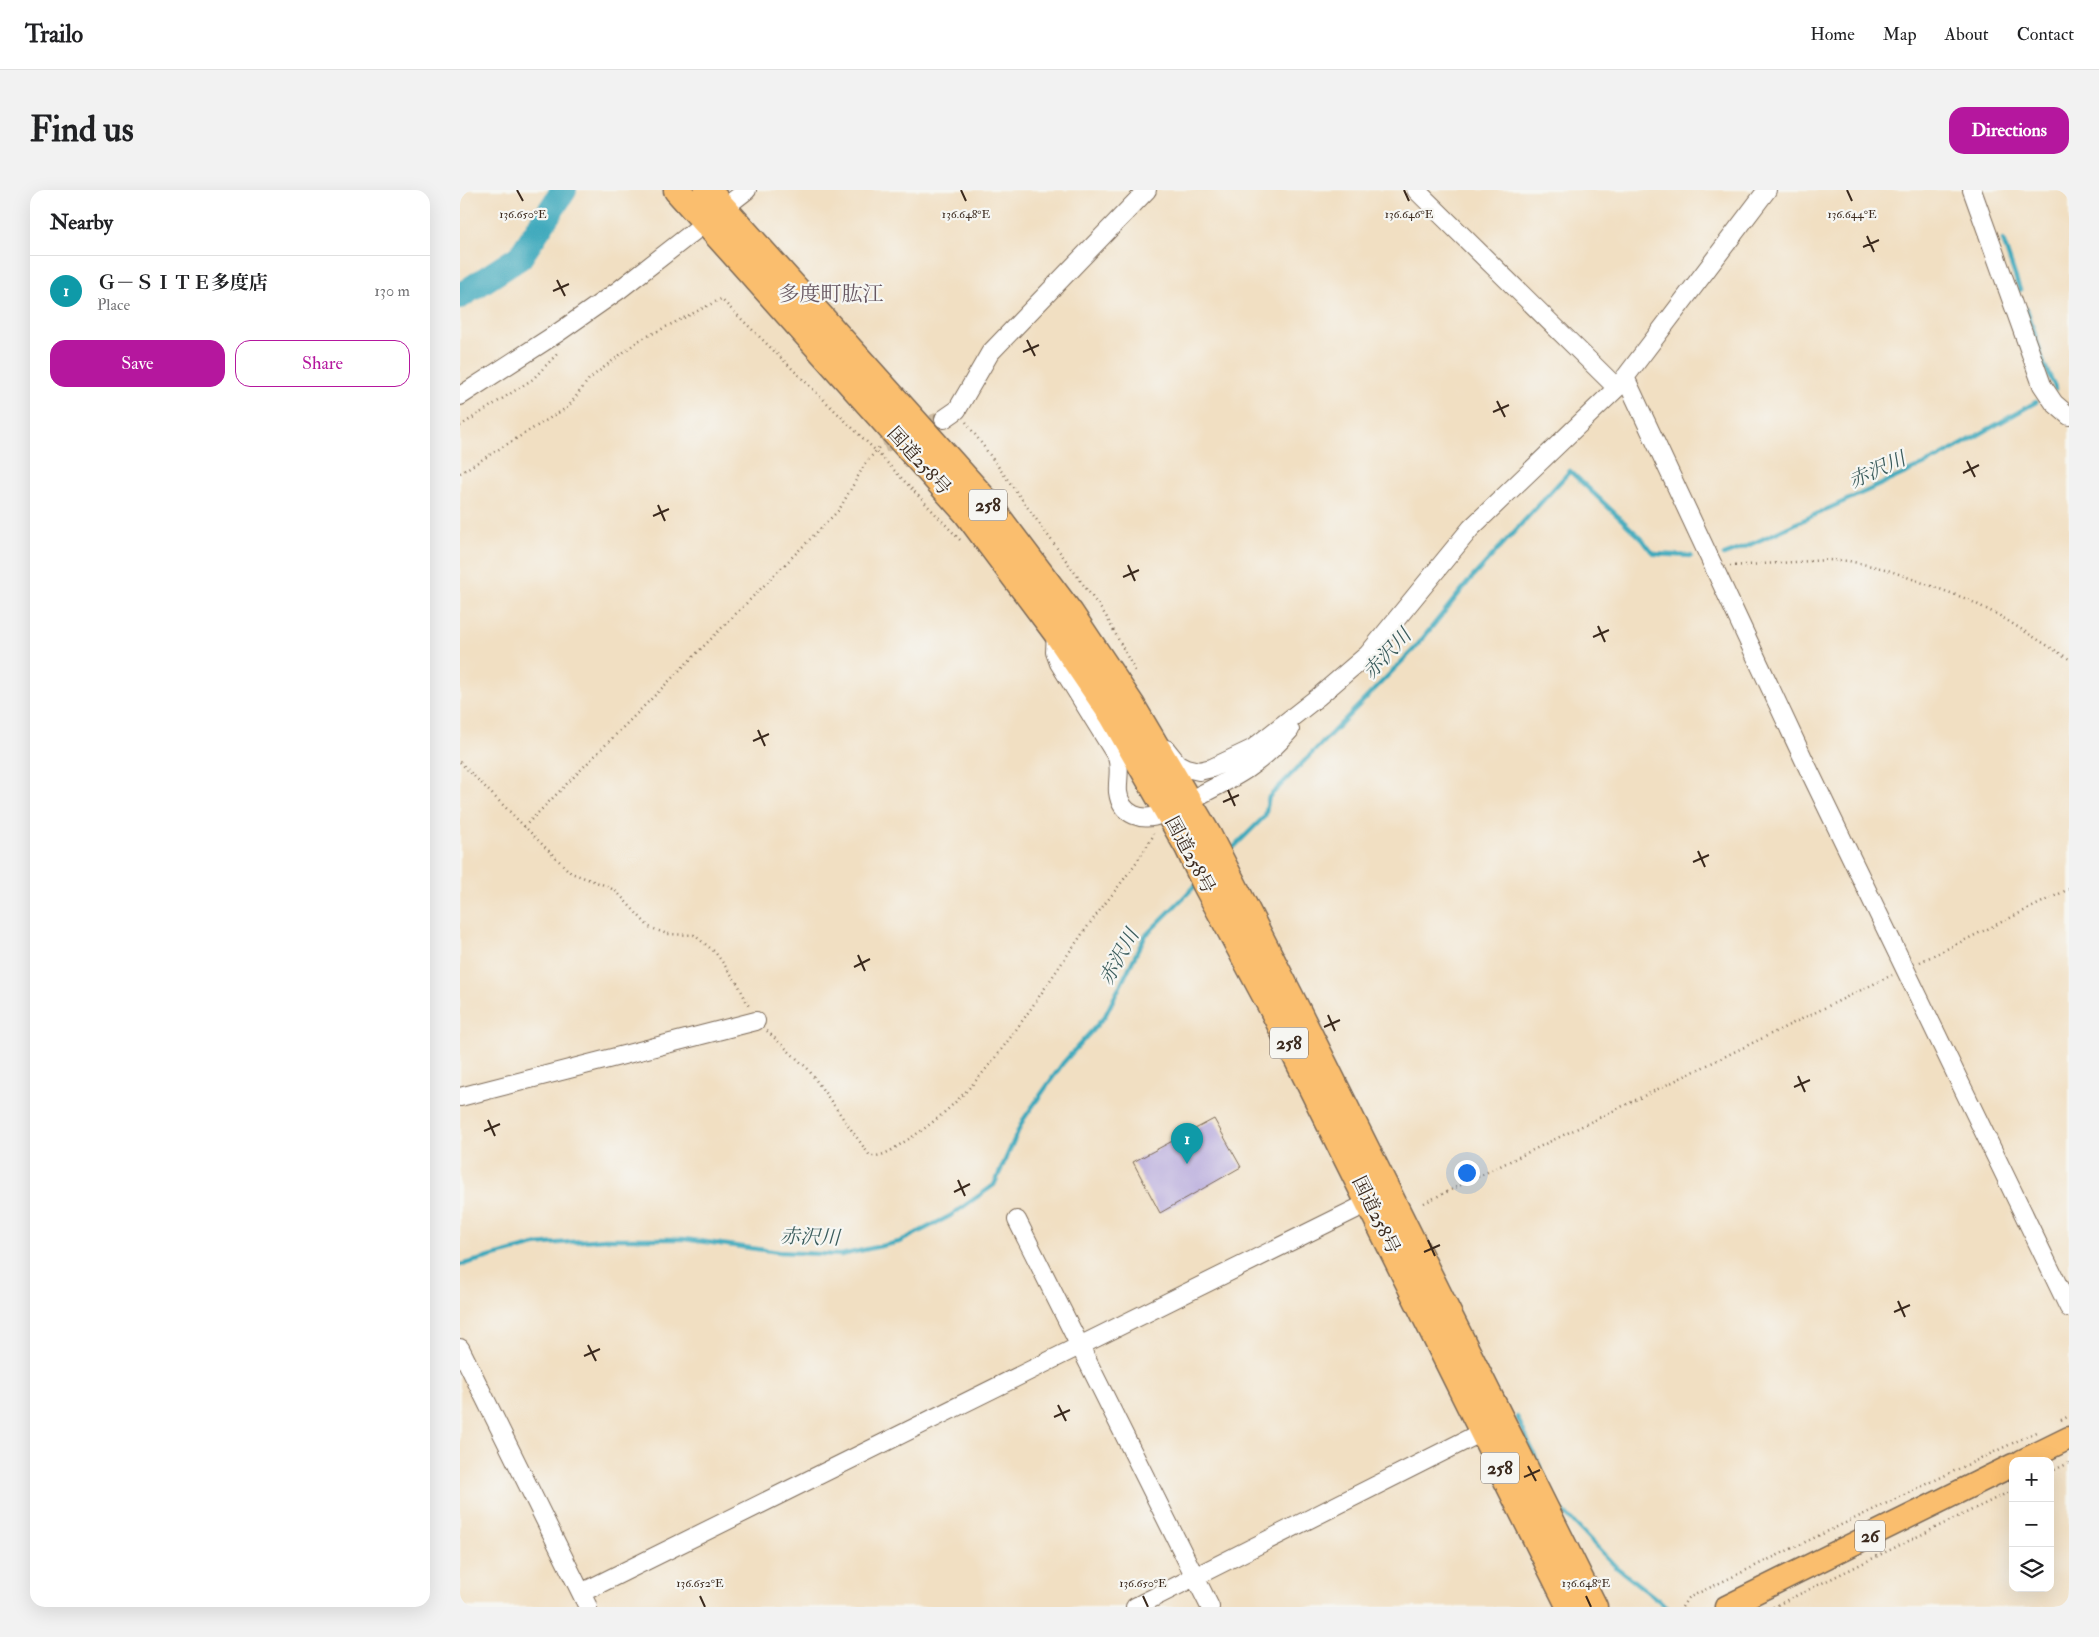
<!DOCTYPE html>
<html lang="en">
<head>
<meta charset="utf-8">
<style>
	body { margin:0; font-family:"IM FELL Double Pica","Noto Serif JP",serif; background:#f2f2f2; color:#202124 }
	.controls { position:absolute; right:15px; bottom:15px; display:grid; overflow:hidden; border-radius:10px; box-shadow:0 5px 20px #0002 }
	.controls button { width:45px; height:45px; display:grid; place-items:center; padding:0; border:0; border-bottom:1px solid #e0e0e0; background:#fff; color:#202124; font:25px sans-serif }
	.you { position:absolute; left:1006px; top:982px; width:18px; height:18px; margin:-12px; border:4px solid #fff; border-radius:50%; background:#1a73e8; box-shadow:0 0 0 8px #1a73e833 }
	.badge { display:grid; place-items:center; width:32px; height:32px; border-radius:50%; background:#b5179e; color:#fff; font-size:16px; font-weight:700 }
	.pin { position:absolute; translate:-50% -41px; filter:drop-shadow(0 1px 2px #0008) }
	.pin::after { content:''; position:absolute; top:26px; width:18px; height:15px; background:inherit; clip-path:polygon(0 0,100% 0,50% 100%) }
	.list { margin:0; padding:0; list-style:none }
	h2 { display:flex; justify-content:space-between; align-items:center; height:65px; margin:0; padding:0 20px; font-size:21px }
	h2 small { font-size:16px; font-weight:400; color:#757577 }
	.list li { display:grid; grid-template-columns:32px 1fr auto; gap:15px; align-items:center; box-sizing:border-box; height:70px; padding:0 20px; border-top:1px solid #e0e0e0 }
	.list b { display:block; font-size:19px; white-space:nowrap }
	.list p { margin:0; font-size:16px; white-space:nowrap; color:#757577 }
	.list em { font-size:16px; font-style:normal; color:#757577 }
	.actions { display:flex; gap:10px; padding:15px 20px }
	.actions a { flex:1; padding:11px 0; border:1px solid #b5179e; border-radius:15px; text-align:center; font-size:18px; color:#b5179e }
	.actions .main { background:#b5179e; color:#fff }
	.icon { flex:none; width:28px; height:28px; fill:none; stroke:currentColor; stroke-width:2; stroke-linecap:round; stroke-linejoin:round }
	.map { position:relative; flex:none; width:1609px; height:1417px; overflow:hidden; border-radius:15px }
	header { display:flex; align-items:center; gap:30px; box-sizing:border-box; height:70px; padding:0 25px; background:#fff; border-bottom:1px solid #e0e0e0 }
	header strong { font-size:24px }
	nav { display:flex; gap:28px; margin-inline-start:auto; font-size:18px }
	.intro { display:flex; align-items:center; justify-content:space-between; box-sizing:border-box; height:120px; padding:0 30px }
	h1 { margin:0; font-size:35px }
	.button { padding:12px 22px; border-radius:15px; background:#b5179e; color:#fff; font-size:18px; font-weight:700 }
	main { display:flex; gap:30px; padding:0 30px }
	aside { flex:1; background:#fff; border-radius:15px; box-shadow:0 5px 20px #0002 }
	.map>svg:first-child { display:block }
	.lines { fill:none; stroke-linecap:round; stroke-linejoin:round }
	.stream { stroke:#3da9bc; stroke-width:4.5 }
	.river { stroke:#3da9bc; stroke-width:26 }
	.building { fill:#b5a7db }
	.minor-tunnel { stroke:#cdbba1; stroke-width:18; stroke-dasharray:18 9; stroke-linecap:butt }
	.minor-casing { stroke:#7b6957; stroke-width:20 }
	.major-casing { stroke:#7b6957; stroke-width:25 }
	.highway-casing { stroke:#7b6957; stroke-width:29 }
	.path { stroke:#7b6957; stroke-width:2.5; stroke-dasharray:1 4; stroke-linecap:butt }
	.minor { stroke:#fff; stroke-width:18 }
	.major { stroke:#fabe6e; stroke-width:22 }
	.highway { stroke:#fabe6e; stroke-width:26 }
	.ticks { fill:none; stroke:#3b2a1e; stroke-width:2 }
	.labels { text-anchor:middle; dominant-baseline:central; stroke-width:4.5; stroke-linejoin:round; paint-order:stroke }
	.shield { fill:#f6f6f2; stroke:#73675e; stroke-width:1 }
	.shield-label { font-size:18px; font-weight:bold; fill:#3b2a1e }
	.street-label { font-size:19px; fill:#3b2a1e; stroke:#f6f6f2 }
	.water-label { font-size:20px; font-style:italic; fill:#3c5d5d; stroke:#f6f6f2 }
	.quarter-label { font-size:21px; fill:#665660; stroke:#f6f6f2 }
	.ticks-label { font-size:12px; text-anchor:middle; fill:#3b2a1e; stroke:#f6f6f2; stroke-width:4.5; stroke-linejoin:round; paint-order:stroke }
</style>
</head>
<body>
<header>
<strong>Trailo</strong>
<nav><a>Home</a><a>Map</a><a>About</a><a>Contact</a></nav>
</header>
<div class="intro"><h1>Find us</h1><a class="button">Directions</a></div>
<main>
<aside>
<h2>Nearby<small></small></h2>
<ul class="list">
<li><span class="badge" style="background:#0f9aa8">1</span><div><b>Ｇ－ＳＩＴＥ多度店</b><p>Place</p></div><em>130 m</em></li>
</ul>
<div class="actions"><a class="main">Save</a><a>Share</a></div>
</aside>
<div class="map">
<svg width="1609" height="1417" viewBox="0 0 1609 1417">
	<rect width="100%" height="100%" fill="#f6f6f2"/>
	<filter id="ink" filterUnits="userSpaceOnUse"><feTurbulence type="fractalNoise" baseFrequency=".02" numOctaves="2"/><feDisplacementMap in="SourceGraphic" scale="10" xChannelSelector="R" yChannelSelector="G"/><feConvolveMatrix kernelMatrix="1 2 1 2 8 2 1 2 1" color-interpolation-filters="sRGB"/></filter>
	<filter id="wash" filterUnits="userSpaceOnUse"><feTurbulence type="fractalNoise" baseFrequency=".0096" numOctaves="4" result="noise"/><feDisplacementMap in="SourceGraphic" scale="20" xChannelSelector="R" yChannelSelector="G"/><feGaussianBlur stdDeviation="1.12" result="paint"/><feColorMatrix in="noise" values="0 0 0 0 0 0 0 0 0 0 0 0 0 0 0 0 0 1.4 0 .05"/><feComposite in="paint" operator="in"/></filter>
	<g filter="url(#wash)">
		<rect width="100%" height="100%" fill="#f1dfc2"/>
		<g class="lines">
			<path class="stream" d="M1543 50 1560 100
				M1567 119 1584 174 1596 199
				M1264 365 1285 357 1478 268 1576 212
				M768 663 805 626 809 607 955 458 1009 391 1110 281 1182 349 1191 361 1196 364 1231 366
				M0 1075 75 1055 145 1049H224L319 1062 381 1065 439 1052 490 1026 534 995 563 930 603 873 645 826 685 746 736 695
				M1057 1227 1098 1316 1156 1377 1207 1417"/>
			<path class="river" d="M0 106 60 67 104 0"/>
		</g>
		<g id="blocks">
			<path class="building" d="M754 929 781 977 700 1023 673 972Z"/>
		</g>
	</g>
	<g filter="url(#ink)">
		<use href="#blocks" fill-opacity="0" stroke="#7b6957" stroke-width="1"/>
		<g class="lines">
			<path class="minor-tunnel" d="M423 254 484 229"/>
			<defs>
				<path id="minor" d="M956 0 1157 198
					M1512 0 1582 195 1594 213 1609 226
					M1165 187 1344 570 1609 1118
					M0 206 99 142 159 100 287 0
					M484 229 497 220 530 163 687 0
					M596 442 595 462 599 473 657 567C661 579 657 590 658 602 661 626 683 632 702 624
					M706 559 718 574 726 578 739 581 752 578 792 559 858 507 908 464 1011 338 1157 198 1307 0
					M736 607C776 587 800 575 830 540
					M0 907 296 831
					M557 1030 750 1417
					M0 1158 128 1417
					M121 1403 918 1008
					M675 1417 1022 1242"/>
				<path id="major" d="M1562 1271 1609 1248
					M1266 1417 1553 1275"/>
				<path id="highway" d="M217 0 506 322 596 442 653 526 728 657 746 695 813 820 1110 1417
					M247 0 524 309 610 423 672 516 748 645 833 812 1134 1417"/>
			</defs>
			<use href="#minor" class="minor-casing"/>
			<use href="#major" class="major-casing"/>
			<use href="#highway" class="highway-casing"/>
			<path class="path" d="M506 232 646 426 675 481
				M0 236 73 189 97 164
				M0 283 108 217 129 189 178 151 261 109 415 260 501 351
				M1270 376 1368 370 1389 371 1425 379 1507 409 1540 426 1609 469
				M0 572 111 683 147 696 157 702 189 737 207 744 234 745 255 762 278 794 289 817
				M64 637 379 320 405 274 420 256
				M1460 772 1609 699
				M307 841 348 879 410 966C424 967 433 959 444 952 521 906 567 821 618 750 642 715 672 683 693 646V643
				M964 1013 1432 785
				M1601 1230 1609 1226
				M1590 1282 1609 1273
				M1222 1417 1228 1408 1576 1242
				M1313 1417 1553 1300"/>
			<use href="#minor" class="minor"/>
			<use href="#major" class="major"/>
			<use href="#highway" class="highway"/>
		</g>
	</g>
	<path class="ticks" d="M57 0 63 11M501 0 506 11M944 0 949 11M1387 0 1392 11M1407 46 1414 62M1403 57 1419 50M97 90 105 106M93 101 109 94M567 150 575 166M563 162 579 155M1037 211 1045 227M1033 222 1049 215M1507 271 1515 287M1503 283 1519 275M198 315 205 331M193 326 209 319M668 375 675 391M663 387 679 380M1138 436 1145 452M1133 447 1149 440M298 540 305 556M293 551 309 544M768 600 775 616M763 612 779 605M1238 661 1245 677M1233 672 1249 665M398 765 405 781M394 777 410 769M868 825 875 841M864 837 880 830M1338 886 1345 902M1334 897 1350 890M28 930 35 946M24 941 40 934M498 990 505 1006M494 1002 510 994M968 1050 975 1066M964 1062 980 1055M1438 1111 1445 1127M1434 1122 1450 1115M128 1155 136 1171M124 1166 140 1159M598 1215 606 1231M594 1227 610 1220M1068 1276 1076 1291M1064 1287 1080 1280M240 1406 245 1417M683 1406 688 1417M1126 1406 1131 1417"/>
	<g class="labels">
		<g class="shield">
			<rect x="509" y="299.5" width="38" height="31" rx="4"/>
			<rect x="810" y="837.5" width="38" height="31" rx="4"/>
			<rect x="1021" y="1262.5" width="38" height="31" rx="4"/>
			<rect x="1395" y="1330.5" width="30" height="31" rx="4"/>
		</g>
		<g class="shield-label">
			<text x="528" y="315">258</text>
			<text x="829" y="853">258</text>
			<text x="1040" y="1278">258</text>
			<text x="1410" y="1346">26</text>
		</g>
		<g class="street-label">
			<text transform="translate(459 271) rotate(48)">国道258号</text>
			<text transform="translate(730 665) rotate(62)">国道258号</text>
			<text transform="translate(916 1025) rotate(64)">国道258号</text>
		</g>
		<g class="water-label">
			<text transform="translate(1417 280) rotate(-24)">赤沢川</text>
			<text transform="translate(927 464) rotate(-47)">赤沢川</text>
			<text transform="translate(659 767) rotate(-61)">赤沢川</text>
			<text transform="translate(350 1047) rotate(2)">赤沢川</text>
		</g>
		<g class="quarter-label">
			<text x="371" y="104">多度町肱江</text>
		</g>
	</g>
	<g class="ticks-label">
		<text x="63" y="28">136.650°E</text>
		<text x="506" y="28">136.648°E</text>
		<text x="949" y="28">136.646°E</text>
		<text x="1392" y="28">136.644°E</text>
		<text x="240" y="1397">136.652°E</text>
		<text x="683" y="1397">136.650°E</text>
		<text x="1126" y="1397">136.648°E</text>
	</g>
</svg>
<div class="controls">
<button>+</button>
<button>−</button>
<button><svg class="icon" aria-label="layers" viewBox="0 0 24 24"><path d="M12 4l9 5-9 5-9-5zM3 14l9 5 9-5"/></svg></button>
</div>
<div class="you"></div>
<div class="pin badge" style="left:727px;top:974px;background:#0f9aa8">1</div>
</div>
</main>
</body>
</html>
